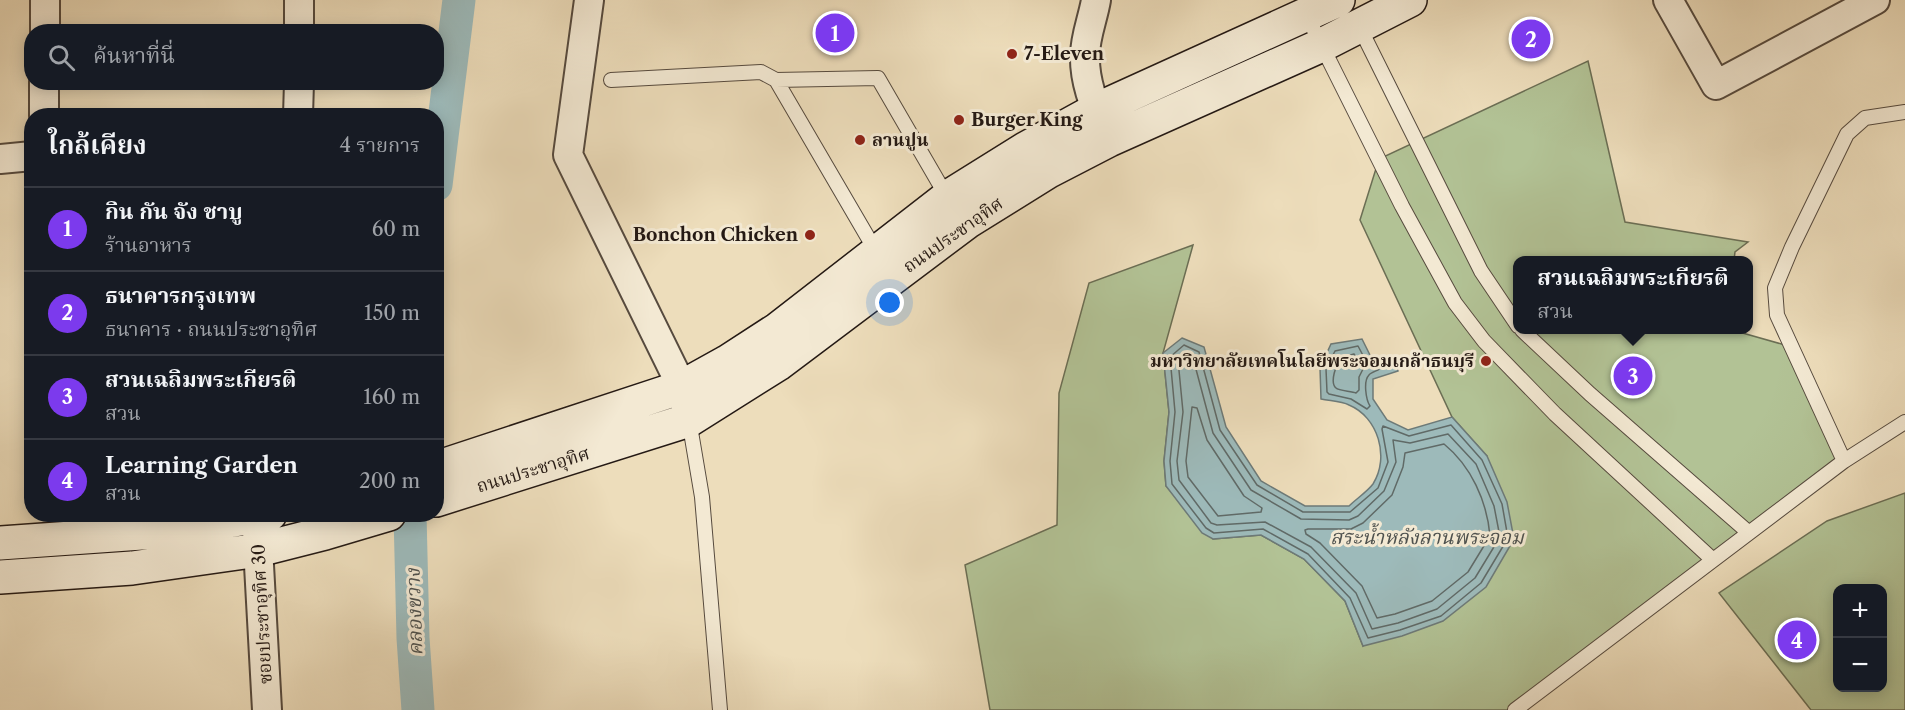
<!DOCTYPE html>
<html lang="th">
<head>
<meta charset="utf-8">
<style>
	body { margin:0; font-family:"Libre Caslon Text","Noto Serif Thai",serif; background:#242831; color:#f1f3f6 }
	.controls { position:absolute; right:18px; bottom:18px; display:grid; overflow:hidden; border-radius:12px; box-shadow:0 3px 15px #0003 }
	.controls button { width:54px; height:54px; display:grid; place-items:center; padding:0; border:0; border-bottom:2px solid #363941; background:#171b24; color:#f1f3f6; font:30px sans-serif }
	.you { position:absolute; left:890px; top:303px; width:21px; height:21px; margin:-15px; border:4px solid #fff; border-radius:50%; background:#1a73e8; box-shadow:0 0 0 9px #1a73e833 }
	.badge { display:grid; place-items:center; width:39px; height:39px; border-radius:50%; background:#7c3aed; color:#fff; font-size:20px; font-weight:700 }
	.pin { position:absolute; translate:-50% -50%; border:3px solid #fff; box-shadow:0 2px 6px #0006 }
	.popup { position:absolute; left:1513px; top:256px; width:240px; height:78px; box-sizing:border-box; display:grid; place-content:center; border-radius:12px; background:#171b24; filter:drop-shadow(0 2px 4px #0005); font-size:20px; white-space:nowrap; color:#9ea1a6 }
	.popup b { font-size:22px; color:#f1f3f6 }
	.popup::after { content:''; position:absolute; left:50%; top:100%; margin-left:-12px; border:12px solid transparent; border-top-color:#171b24 }
	.list { margin:0; padding:0; list-style:none }
	h2 { display:flex; justify-content:space-between; align-items:center; height:78px; margin:0; padding:0 24px; font-size:26px }
	h2 small { font-size:20px; font-weight:400; color:#9ea1a6 }
	.list li { display:grid; grid-template-columns:39px 1fr auto; gap:18px; align-items:center; box-sizing:border-box; height:84px; padding:0 24px; border-top:2px solid #363941 }
	.list b { display:block; font-size:22px; white-space:nowrap }
	.list p { margin:0; font-size:20px; white-space:nowrap; color:#9ea1a6 }
	.list em { font-size:20px; font-style:normal; color:#9ea1a6 }
	.icon { flex:none; width:33px; height:33px; fill:none; stroke:currentColor; stroke-width:2; stroke-linecap:round; stroke-linejoin:round }
	.map { position:relative; flex:none; width:1905px; height:710px; overflow:hidden }
	.search { position:absolute; background:#171b24; box-shadow:0 3px 15px #0003; left:24px; top:24px; width:420px; height:66px; display:flex; align-items:center; gap:15px; box-sizing:border-box; padding:0 21px; border-radius:24px; color:#9ea1a6; font-size:22px }
	.panel { position:absolute; background:#171b24; box-shadow:0 3px 15px #0003; left:24px; top:108px; width:420px; height:414px; border-radius:24px }
	.map>svg:first-child { display:block }
	.green { fill:#b2c295; stroke:#6b6e54; stroke-width:1.5; fill-rule:evenodd }
	.water { fill:#9dbaba; stroke:#6d7a78; stroke-width:1.5 }
	.lines { fill:none; stroke-linecap:round; stroke-linejoin:round }
	.shore { stroke:#606a67; stroke-width:1.5 }
	.canal { stroke:#9dbaba; stroke-width:33 }
	.service-casing { stroke:#564a3e; stroke-width:16 }
	.minor-casing { stroke:#564a3e; stroke-width:32 }
	.secondary-casing { stroke:#241914; stroke-width:36 }
	.service { stroke:#f3e9d3; stroke-width:14 }
	.minor { stroke:#f3e9d3; stroke-width:28 }
	.secondary { stroke:#f3e9d3; stroke-width:33 }
	.poi-dot { fill:#8f2418; stroke:#f3e9d3; stroke-width:2 }
	.labels { text-anchor:middle; dominant-baseline:central; stroke-width:6; stroke-linejoin:round; paint-order:stroke }
	.poi-label { font-size:18px; font-weight:bold; fill:#241914; stroke:#f3e9d3; text-anchor:start }
	.street-label { font-size:18px; fill:#241914; stroke:#f3e9d3 }
	.water-label { font-size:20px; font-style:italic; fill:#4e514e; stroke:#f3e9d3 }
</style>
</head>
<body>
<div class="map">
<svg width="1905" height="710" viewBox="0 0 1905 710">
	<rect width="100%" height="100%" fill="#edddbb"/>
	<filter id="stains"><feTurbulence type="fractalNoise" baseFrequency=".00333" numOctaves="4"/><feColorMatrix values="0 0 0 0 .2 0 0 0 0 .09 0 0 0 0 .02 0 0 0 .5 -.17"/></filter>
	<radialGradient id="worn" r=".72"><stop offset=".6" stop-color="#630" stop-opacity="0"/><stop offset="1" stop-color="#630" stop-opacity=".3"/></radialGradient>
	<path class="green" d="M1588 61 1625 222 1748 242 1735 252 1734 260H1518V330H1732L1792 347 1844 461 1515 710H990L965 565 1057 525 1059 393 1089 283 1193 245 1163 353 1169 412 1164 461 1166 486 1213 539 1261 535 1304 559 1345 601 1363 646 1487 456 1452 417 1360 220 1379 159Z
		M1905 493V710H1811L1719 593 1827 521ZM1838 588H1882V688H1838Z"/>
	<path class="water" d="M1182 338 1204 347 1226 427 1261 481 1305 506H1349C1356 499 1367 492 1373 484 1390 457 1378 417 1349 405 1341 401 1330 401 1321 399L1320 368 1331 344 1362 339 1371 357 1396 363 1398 371 1373 379V399L1387 420 1408 430 1452 417 1487 456 1507 502 1514 539 1486 587 1443 621 1402 636 1363 646 1345 601 1304 559 1261 535 1213 539 1202 533 1166 486 1164 461 1169 412 1163 353Z"/>
	<g class="lines">
		<path class="shore" d="M1184 345 1199 352 1220 430 1257 485 1303 512H1350L1378 488 1388 462 1382 429 1383 426 1409 436 1451 425 1482 460 1502 504 1508 538 1481 583 1441 616 1400 630 1368 638 1350 598 1308 554 1263 529 1214 533 1206 528 1172 484 1170 461 1175 412 1170 357Z
			M1358 346 1366 361 1378 365 1380 368 1378 370C1376 371 1370 373 1369 375 1363 381 1366 400 1370 406L1367 409 1351 399 1329 394 1327 392 1326 369 1335 351Z
			M1185 354 1193 358 1213 433 1251 490 1301 519 1349 520 1358 516 1384 491 1396 462 1393 440 1410 443 1448 434 1476 464 1494 506 1500 537 1475 578 1437 609 1398 623 1372 629 1356 593 1311 547 1265 522 1217 525 1211 523 1179 480 1177 461 1183 412 1178 360Z
			M1354 354 1363 369 1359 377V390L1356 393C1352 391 1339 391 1336 388 1329 382 1337 364 1340 358Z
			M1192 407 1197 408 1207 440 1244 496 1262 508 1261 512 1218 516 1188 477 1186 461Z
			M1444 444C1471 466 1487 501 1490 536L1468 572 1432 601 1395 614 1377 618 1362 586 1320 543 1306 534 1305 530 1308 529H1351L1363 523 1392 495 1403 467 1405 453Z"/>
		<path class="canal" d="M436 185 459 0
			M410 514 413 638 418 710"/>
		<defs>
			<path id="service" d="M1307 16 1402 206 1455 303 1484 341 1555 414 1713 560
				M1358 24 1481 271 1518 326
				M611 80 761 72 776 80 877 253
				M776 80 878 78 947 197
				M1522 330 1590 394 1748 532
				M689 420 702 497 720 710
				M1844 461 1777 315 1775 288 1792 247 1847 134 1865 118 1905 112
				M1515 710 1844 461 1905 422"/>
			<path id="minor" d="M589 0 568 155 682 387 686 407
				M1096 0C1093 18 1085 37 1085 55 1084 82 1095 107 1105 131
				M1668 0 1716 85 1875 0
				M45 32V0
				M299 32V0
				M44 116V82
				M298 116 299 82
				M0 159 32 156
				M257 529 267 710"/>
			<path id="secondary" d="M436 468 682 387 727 362 778 329 948 197 1025 149 1096 110 1338 0
				M436 500 689 420 778 364 967 222 1049 171 1109 140 1322 45 1410 0
				M0 543 170 531 270 514
				M0 577 132 568 258 550 325 533 389 514"/>
		</defs>
		<use href="#service" class="service-casing"/>
		<use href="#minor" class="minor-casing"/>
		<use href="#secondary" class="secondary-casing"/>
		<use href="#service" class="service"/>
		<use href="#minor" class="minor"/>
		<use href="#secondary" class="secondary"/>
	</g>
	<g class="poi-dot">
		<circle cx="1012" cy="54" r="6"/>
		<circle cx="959" cy="120" r="6"/>
		<circle cx="860" cy="140" r="6"/>
		<circle cx="810" cy="235" r="6"/>
		<circle cx="1486" cy="361" r="6"/>
	</g>
	<g class="labels">
		<g class="poi-label">
			<text x="1024" y="54">7-Eleven</text>
			<text x="971" y="120">Burger King</text>
			<text x="872" y="140">ลานปูน</text>
			<text x="798" y="235" text-anchor="end">Bonchon Chicken</text>
			<text x="1474" y="361" text-anchor="end">มหาวิทยาลัยเทคโนโลยีพระจอมเกล้าธนบุรี</text>
		</g>
		<g class="street-label">
			<text transform="translate(953 235) rotate(-35)">ถนนประชาอุทิศ</text>
			<text transform="translate(533 470) rotate(-17)">ถนนประชาอุทิศ</text>
			<text transform="translate(262 614) rotate(-93)">ซอยประชาอุทิศ 30</text>
		</g>
		<g class="water-label">
			<text x="1427" y="537">สระน้ำหลังลานพระจอม</text>
			<text transform="translate(414 612) rotate(-92)">คลองขวาง</text>
		</g>
	</g>
	<rect width="100%" height="100%" filter="url(#stains)"/>
	<rect width="100%" height="100%" fill="url(#worn)"/>
</svg>
<div class="controls">
<button>+</button>
<button>−</button>
</div>
<div class="you"></div>
<div class="pin badge" style="left:835px;top:33px">1</div>
<div class="pin badge" style="left:1531px;top:39px">2</div>
<div class="pin badge" style="left:1633px;top:376px">3</div>
<div class="popup"><b>สวนเฉลิมพระเกียรติ</b>สวน</div>
<div class="pin badge" style="left:1797px;top:640px">4</div>
<div class="search"><svg class="icon" aria-label="search" viewBox="0 0 24 24"><circle cx="10" cy="10" r="6"/><path d="M15 15l6 6"/></svg>ค้นหาที่นี่</div>
<section class="panel">
<h2>ใกล้เคียง<small>4 รายการ</small></h2>
<ul class="list">
<li><span class="badge">1</span><div><b>กิน กัน จัง ชาบู</b><p>ร้านอาหาร</p></div><em>60 m</em></li>
<li><span class="badge">2</span><div><b>ธนาคารกรุงเทพ</b><p>ธนาคาร · ถนนประชาอุทิศ</p></div><em>150 m</em></li>
<li><span class="badge">3</span><div><b>สวนเฉลิมพระเกียรติ</b><p>สวน</p></div><em>160 m</em></li>
<li><span class="badge">4</span><div><b>Learning Garden</b><p>สวน</p></div><em>200 m</em></li>
</ul>
</section>
</div>
</body>
</html>
